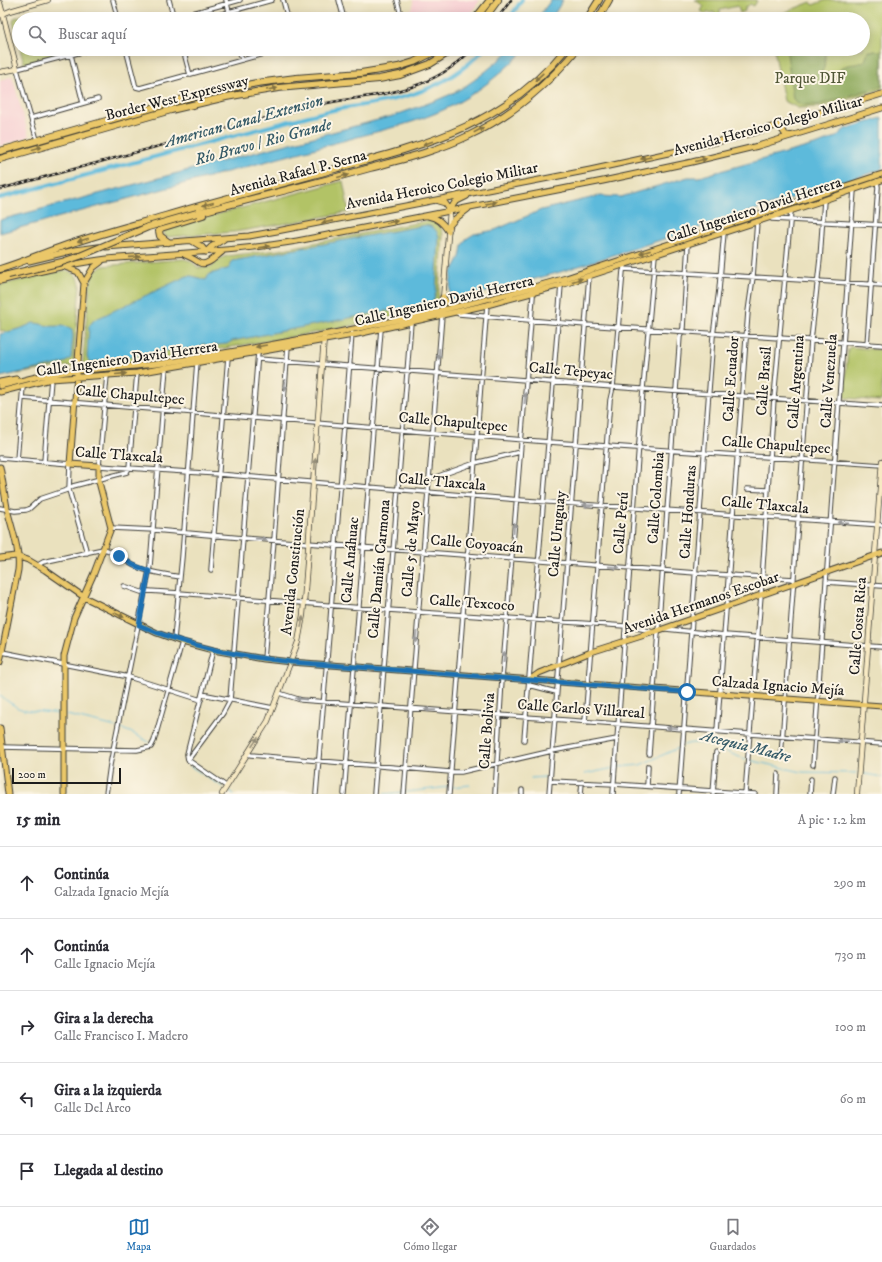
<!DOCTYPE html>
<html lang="es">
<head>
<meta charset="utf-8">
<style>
	body { margin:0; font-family:"IM FELL DW Pica",serif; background:#f2f2f3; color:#2b2b33 }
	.scale { position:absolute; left:12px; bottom:10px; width:109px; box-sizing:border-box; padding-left:4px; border:2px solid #1c1c1c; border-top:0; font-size:11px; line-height:14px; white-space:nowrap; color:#1c1c1c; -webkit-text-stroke:3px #fcf5e5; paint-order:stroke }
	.stop { position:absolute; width:12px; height:12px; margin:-9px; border:3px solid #1f6fb2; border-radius:50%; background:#fff }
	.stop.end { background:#1f6fb2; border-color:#fff; box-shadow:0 1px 4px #0008 }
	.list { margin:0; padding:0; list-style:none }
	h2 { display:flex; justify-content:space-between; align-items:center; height:52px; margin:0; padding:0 16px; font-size:17px }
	h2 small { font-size:13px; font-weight:400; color:#7c7c81 }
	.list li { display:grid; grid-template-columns:26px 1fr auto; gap:12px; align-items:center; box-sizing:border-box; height:72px; padding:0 16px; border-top:1px solid #e1e1e2 }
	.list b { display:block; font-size:15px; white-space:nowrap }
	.list p { margin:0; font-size:13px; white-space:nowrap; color:#7c7c81 }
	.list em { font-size:13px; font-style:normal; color:#7c7c81 }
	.icon { flex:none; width:22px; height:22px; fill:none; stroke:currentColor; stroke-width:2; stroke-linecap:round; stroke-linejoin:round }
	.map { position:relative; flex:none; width:882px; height:794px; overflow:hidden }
	.search { position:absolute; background:#fff; box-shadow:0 2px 10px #0003; left:12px; right:12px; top:12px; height:44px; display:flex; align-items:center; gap:10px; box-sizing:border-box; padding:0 14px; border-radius:22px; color:#7c7c81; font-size:15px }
	.sheet { height:412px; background:#fff }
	nav { display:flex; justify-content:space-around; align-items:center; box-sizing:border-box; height:56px; border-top:1px solid #e1e1e2; background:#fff; font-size:11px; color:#7c7c81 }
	nav a { display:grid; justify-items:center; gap:2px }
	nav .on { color:#1f6fb2 }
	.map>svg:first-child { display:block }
	.built { fill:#f7cfd3 }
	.green { fill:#b2c366; stroke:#677041 }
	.forest { fill:#8da95b; stroke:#54623c }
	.water { fill:#5dbadb; stroke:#3c6b7c }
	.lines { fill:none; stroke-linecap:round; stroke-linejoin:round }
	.stream { stroke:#5dbadb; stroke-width:1 }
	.canal { stroke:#5dbadb; stroke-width:4 }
	.street-casing { stroke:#3b3a34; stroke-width:5.5 }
	.secondary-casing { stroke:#3b3a34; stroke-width:6 }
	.primary-casing { stroke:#3b3a34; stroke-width:7 }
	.highway-casing { stroke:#3b3a34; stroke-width:8 }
	.street { stroke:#fff; stroke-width:3.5 }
	.secondary { stroke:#f7e9c3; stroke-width:4.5 }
	.primary { stroke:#eac769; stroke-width:5 }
	.highway { stroke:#eac769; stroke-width:6 }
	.rail-casing { stroke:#1c1c1c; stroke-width:2.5 }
	.rail { stroke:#fcf5e5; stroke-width:1; stroke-dasharray:3; stroke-linecap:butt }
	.highway-bridge-casing { stroke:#3b3a34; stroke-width:8; stroke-linecap:butt }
	.highway-bridge { stroke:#eac769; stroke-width:6 }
	.oneway { fill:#837242 }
	.oneway2 { fill:#999 }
	.oneway3 { fill:#948d78 }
	.route { stroke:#1f6fb2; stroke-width:5 }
	.labels { text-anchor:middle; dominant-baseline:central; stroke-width:4; stroke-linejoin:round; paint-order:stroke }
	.park-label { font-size:15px; fill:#505636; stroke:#fcf5e5 }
	.street-label { font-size:15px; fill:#1c1c1c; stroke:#fcf5e5 }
	.water-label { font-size:16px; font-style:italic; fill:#365b68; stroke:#fcf5e5 }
</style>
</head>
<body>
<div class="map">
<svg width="882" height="794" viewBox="0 0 882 794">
	<rect width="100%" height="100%" fill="#fcf5e5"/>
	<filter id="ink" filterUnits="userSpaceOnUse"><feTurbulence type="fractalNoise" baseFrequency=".025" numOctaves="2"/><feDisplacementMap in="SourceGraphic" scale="8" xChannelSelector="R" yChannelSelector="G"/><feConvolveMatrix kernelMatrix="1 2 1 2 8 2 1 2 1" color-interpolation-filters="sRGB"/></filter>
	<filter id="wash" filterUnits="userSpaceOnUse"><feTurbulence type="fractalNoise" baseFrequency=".012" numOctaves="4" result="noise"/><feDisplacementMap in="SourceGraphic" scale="16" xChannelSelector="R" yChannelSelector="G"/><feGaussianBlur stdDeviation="0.9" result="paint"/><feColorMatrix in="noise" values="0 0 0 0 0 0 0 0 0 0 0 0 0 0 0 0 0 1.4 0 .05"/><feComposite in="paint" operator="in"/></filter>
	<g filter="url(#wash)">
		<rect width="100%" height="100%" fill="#eae1be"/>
		<path class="built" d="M413 0H480L467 19H408L406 12 413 8Z
			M12 76 29 136H27V138L0 146V81Z"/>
		<path class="green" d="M695 0H756L757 1 754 6 750 4 748 6 745 7V11L740 13 738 6 720 10V16L715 17 714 12 710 13 708 11 706 14 701 11 704 6Z
			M826 0H882V89L821 107 798 108 784 101 774 49H863V19H768L811 2 813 5Z
			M42 10 45 19H19V45L13 22 14 18Z
			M20 49H54L56 55 24 64Z
			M343 181 349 212 294 222 234 232 167 237 164 235V230L166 228Z
			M426 221C435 221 442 225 443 235L438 302 436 306 433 308 351 326 290 337 131 364 89 367 84 364 83 362 86 323 90 284 93 274 97 270 103 266 184 259 191 261 198 268 212 267 219 259 227 256 279 250Z
			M62 271C72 270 78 275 80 284L73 366 57 367 17 374 5 330 0 331V285Z
			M850 347 882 350V399L881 401 846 398 844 396 848 349Z"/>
		<path class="forest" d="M788 49H826L824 68 822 71 823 76 835 78 838 76 839 70C848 62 853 66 863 62 867 60 866 54 869 51H882V86L819 105H801L793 99 787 53Z"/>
		<path class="water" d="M551 0H563L551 19H537Z
			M511 49H526C506 69 484 88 459 102 441 112 422 119 402 125L0 233V220L393 116C412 109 431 103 449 95 471 85 493 66 511 49Z
			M882 118V168L880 170 557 273 460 299 454 300 451 298 449 294 452 272 460 257 462 246 466 239 474 234 495 230 541 210 599 196 621 197 688 177H699L818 144 836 137 845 129Z
			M426 225C434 227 436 229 439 237L436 292 434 299 430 305 402 311H385L232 341 227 344 207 346 205 344H202L199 348 172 350 91 362 88 360 87 357 89 326 94 320 187 276H192L206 280 208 276 210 274 230 268V263L232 261Z
			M33 323C39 323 43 325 49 326 57 327 65 324 72 329L73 336 71 358 66 362 60 364 0 377V334L22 328Z"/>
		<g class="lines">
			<path class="stream" d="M0 696 18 708 24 710 62 714
				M67 715 116 727
				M119 728 130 732 149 742
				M684 745C705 737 726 754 746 759
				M749 760 802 772 856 773
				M190 766 223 787
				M617 767 640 765 681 747
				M860 773 882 777
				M585 774 614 768
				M531 778 545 777
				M452 787 470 785
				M228 790 234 794
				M406 792 449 787
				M384 794 403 792"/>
			<path class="canal" d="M509 19 522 0
				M0 198C105 170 211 142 316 114 349 105 384 105 416 93 442 84 465 70 484 49"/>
		</g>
	</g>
	<g filter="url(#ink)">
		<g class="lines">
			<defs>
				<path id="street" d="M113 0 118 19
					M169 0 174 19
					M226 0 231 19
					M283 0 288 19
					M339 0 344 19
					M397 0 402 19
					M171 19 240 0
					M203 19 272 0
					M390 19 401 16
					M126 49 135 84 136 87 140 88 282 49
					M183 49 190 75
					M239 49 242 60
					M71 55 83 103
					M31 118 98 99
					M37 140 17 69 93 49
					M770 218 772 219 882 225
					M624 269 882 285
					M455 312 459 314 586 325 882 345
					M867 345 878 187 877 181
					M258 359 613 387 882 406
					M107 375 99 466 218 474 520 500 882 525
					M23 398 254 418 549 442 882 465
					M0 458 70 464 69 490 87 553
					M17 460 23 386
					M44 462 51 379
					M429 477 433 478 475 463 520 452
					M747 489 768 490
					M0 508 15 511 26 510 29 509 40 499 67 490 73 486 127 472 129 468 137 373
					M111 528 154 530 243 538 696 573 794 579
					M38 565 43 562 103 549C116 551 125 562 137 567 150 573 166 574 180 577
					M211 570 228 357
					M826 582 882 586
					M124 586 141 592 149 591 179 593 388 610 625 626 642 629 653 632
					M666 629 725 635 882 647
					M174 639 182 557 197 362
					M2 652 129 677 201 700
					M264 659 274 540 288 346
					M529 685 556 692
					M279 693 301 700 882 744
					M202 694 273 708
					M585 722 610 400 613 387 623 271 624 269 623 265
					M717 731 748 312 753 277 757 221
					M524 740 561 285
					M2 747 137 750 151 747 154 741 182 642
					M247 754 251 755 450 772H461L552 751 617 739
					M649 754 680 336 683 328 688 244
					M781 757 811 340 820 259 824 200
					M188 760 223 713 230 700 258 352
					M188 760 187 754 213 650
					M188 760 226 786
					M813 765 854 190
					M550 781 614 784 755 794
					M647 786 648 766
					M106 794 110 765 150 566 166 367
					M316 794 330 622 352 333
					M344 794 381 329
					M374 794 411 322
					M404 794 442 315
					M449 794 487 305
					M495 794 502 679 533 296 532 291
					M522 794V790
					M549 794 589 276
					M581 794 582 782
					M613 794 643 389 655 255
					M679 794 713 336 719 290 724 232
					M713 794 716 752
					M745 794 761 595 774 398 791 211
					M777 794 778 774
					M810 794 811 779
					M833 794 835 777"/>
				<path id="secondary" d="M0 3 17 69 0 72
					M0 15 10 11 48 0
					M442 312 450 210
					M222 794 268 721 298 642 303 615 304 603 324 338
					M857 794 882 461"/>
				<path id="primary" d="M779 125 785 134 791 136
					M438 201 445 203 450 210
					M450 210 455 202 467 196
					M428 216C438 218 443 223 448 231
					M449 226 455 219 468 209
					M192 241 202 247 206 252 211 247 224 239
					M106 247 249 236 277 231 590 170 673 152 742 136 882 94
					M185 255C191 257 195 260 200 263 207 267 216 256 222 252
					M29 261 75 250 98 247
					M65 267 78 272 84 283
					M0 281C35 273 71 263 107 259 171 253 234 252 297 241L603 181 692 162 758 146 882 108
					M443 297C446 302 449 305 454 306
					M0 382 16 379
					M0 386C18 382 35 376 53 374 90 368 127 368 164 363 299 341 434 316 566 278L882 174
					M0 392 51 379 137 373 258 352 353 335 487 305 561 285 824 200 882 180
					M0 467C3 482 5 498 8 513 13 532 20 551 18 570L0 662
					M0 558 16 556 28 560 45 570 84 597 157 633 182 642 213 650 264 659 291 662 882 706
					M529 680 539 673 591 652 654 632 882 553
					M0 728 8 794
					M64 794V656L74 618 94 573 111 528 99 482V466L70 464 84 283 93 268 101 262"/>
				<path id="highway" d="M475 19 490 0
					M484 19 498 0
					M587 19 599 0
					M598 19 609 0
					M0 151 205 93 257 83 296 78 361 73 398 67 414 62 440 49
					M0 159 171 110 226 97 278 88 379 79 400 75 430 64 454 49
					M197 213C254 198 313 184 370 168 403 159 437 151 468 136 511 116 547 85 577 49
					M168 242 160 236 159 231 161 228 203 215
					M0 269C21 263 40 254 61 247 95 235 130 226 165 216 221 199 278 185 335 169 424 145 504 126 566 49
					M0 277 8 275"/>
			</defs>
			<use href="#street" class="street-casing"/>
			<use href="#secondary" class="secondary-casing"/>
			<use href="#primary" class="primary-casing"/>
			<use href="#highway" class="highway-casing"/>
			<use href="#street" class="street"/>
			<use href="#secondary" class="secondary"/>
			<use href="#primary" class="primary"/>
			<use href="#highway" class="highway"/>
			<defs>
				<path id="rail" d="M497 19 511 0
					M0 189C104 161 208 132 313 106 348 97 386 97 420 84 440 76 458 65 472 49"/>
			</defs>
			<use href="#rail" class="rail-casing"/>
			<use href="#rail" class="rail"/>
			<defs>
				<path id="highway-bridge" d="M8 275 62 262 80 256 148 227 197 213"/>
			</defs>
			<use href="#highway-bridge" class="highway-bridge-casing"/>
			<use href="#highway-bridge" class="highway-bridge"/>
		</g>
		<defs><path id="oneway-solid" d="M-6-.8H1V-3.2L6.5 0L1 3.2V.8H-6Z"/></defs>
		<g class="oneway">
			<use href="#oneway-solid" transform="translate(539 77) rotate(136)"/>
			<use href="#oneway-solid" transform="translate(272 89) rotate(-9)"/>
			<use href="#oneway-solid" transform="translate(479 130) rotate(-28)"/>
			<use href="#oneway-solid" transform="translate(428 143) rotate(161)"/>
			<use href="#oneway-solid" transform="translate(37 148) rotate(-16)"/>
			<use href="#oneway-solid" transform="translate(646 158) rotate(168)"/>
			<use href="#oneway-solid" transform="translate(701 160) rotate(-14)"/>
			<use href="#oneway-solid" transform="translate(343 176) rotate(-14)"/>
			<use href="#oneway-solid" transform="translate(491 203) rotate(-11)"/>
			<use href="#oneway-solid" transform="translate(208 204) rotate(165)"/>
			<use href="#oneway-solid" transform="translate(327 222) rotate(169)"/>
			<use href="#oneway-solid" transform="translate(392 222) rotate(-11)"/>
			<use href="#oneway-solid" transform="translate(83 240) rotate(163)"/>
			<use href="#oneway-solid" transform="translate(264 247) rotate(-8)"/>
			<use href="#oneway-solid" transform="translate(645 252) rotate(162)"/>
			<use href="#oneway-solid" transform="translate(135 257) rotate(-4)"/>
			<use href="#oneway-solid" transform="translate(577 280) rotate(-18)"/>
			<use href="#oneway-solid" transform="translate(261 346) rotate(170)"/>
			<use href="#oneway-solid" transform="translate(121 374) rotate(-5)"/>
			<use href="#oneway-solid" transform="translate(119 615) rotate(26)"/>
		</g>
		<g class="oneway2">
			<use href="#oneway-solid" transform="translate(439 354) rotate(94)"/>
			<use href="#oneway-solid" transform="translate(285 385) rotate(94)"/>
			<use href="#oneway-solid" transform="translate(525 398) rotate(-85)"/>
			<use href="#oneway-solid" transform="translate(588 505) rotate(-177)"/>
			<use href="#oneway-solid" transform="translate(843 523) rotate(-176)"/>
			<use href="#oneway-solid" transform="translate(514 528) rotate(-85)"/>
			<use href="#oneway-solid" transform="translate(261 539) rotate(4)"/>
			<use href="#oneway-solid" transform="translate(614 567) rotate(4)"/>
			<use href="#oneway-solid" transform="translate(416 637) rotate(95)"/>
			<use href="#oneway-solid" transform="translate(504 657) rotate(-85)"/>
			<use href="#oneway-solid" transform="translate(301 699) rotate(-173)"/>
			<use href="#oneway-solid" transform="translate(430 710) rotate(-176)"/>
			<use href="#oneway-solid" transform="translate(672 728) rotate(-176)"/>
			<use href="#oneway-solid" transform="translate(843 741) rotate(-176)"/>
		</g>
		<g class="oneway3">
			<use href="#oneway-solid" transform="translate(315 464) rotate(-86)"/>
			<use href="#oneway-solid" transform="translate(302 622) rotate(-80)"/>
			<use href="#oneway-solid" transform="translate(255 742) rotate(-56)"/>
		</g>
	</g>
	<g class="lines" filter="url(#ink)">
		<path class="route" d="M119 556 133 565 149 571 139 625C187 647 239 656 291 662L687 692"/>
	</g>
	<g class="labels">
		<g class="park-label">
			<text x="810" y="78">Parque DIF</text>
		</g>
		<g class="street-label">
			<text transform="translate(177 98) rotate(-14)">Border West Expressway</text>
			<text transform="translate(768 126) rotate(-15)">Avenida Heroico Colegio Militar</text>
			<text transform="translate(298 173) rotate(-15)">Avenida Rafael P. Serna</text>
			<text transform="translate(442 186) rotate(-11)">Avenida Heroico Colegio Militar</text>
			<text transform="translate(754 210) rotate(-18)">Calle Ingeniero David Herrera</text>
			<text transform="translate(444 301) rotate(-13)">Calle Ingeniero David Herrera</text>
			<text transform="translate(127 359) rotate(-8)">Calle Ingeniero David Herrera</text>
			<text transform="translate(571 371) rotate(5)">Calle Tepeyac</text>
			<text transform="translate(731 379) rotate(-86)">Calle Ecuador</text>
			<text transform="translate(764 381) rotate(-86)">Calle Brasil</text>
			<text transform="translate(829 381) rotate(-86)">Calle Venezuela</text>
			<text transform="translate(796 382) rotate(-86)">Calle Argentina</text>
			<text transform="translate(130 395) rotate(5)">Calle Chapultepec</text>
			<text transform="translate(453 422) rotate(5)">Calle Chapultepec</text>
			<text transform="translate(776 445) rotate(4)">Calle Chapultepec</text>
			<text transform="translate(119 455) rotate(4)">Calle Tlaxcala</text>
			<text transform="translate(442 482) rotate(5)">Calle Tlaxcala</text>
			<text transform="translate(656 498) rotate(-86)">Calle Colombia</text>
			<text transform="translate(765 505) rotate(5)">Calle Tlaxcala</text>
			<text transform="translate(688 512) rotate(-86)">Calle Honduras</text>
			<text transform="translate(621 523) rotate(-85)">Calle Perú</text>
			<text transform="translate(557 534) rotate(-85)">Calle Uruguay</text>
			<text transform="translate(477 544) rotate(5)">Calle Coyoacán</text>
			<text transform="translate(411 549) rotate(-85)">Calle 5 de Mayo</text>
			<text transform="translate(350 560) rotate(-85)">Calle Anáhuac</text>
			<text transform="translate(379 569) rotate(-85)">Calle Damián Carmona</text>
			<text transform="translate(293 572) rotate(-84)">Avenida Constitución</text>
			<text transform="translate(472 603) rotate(4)">Calle Texcoco</text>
			<text transform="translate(701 603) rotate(-19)">Avenida Hermanos Escobar</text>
			<text transform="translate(858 626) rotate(-86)">Calle Costa Rica</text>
			<text transform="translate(778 686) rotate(4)">Calzada Ignacio Mejía</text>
			<text transform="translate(581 709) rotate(4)">Calle Carlos Villareal</text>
			<text transform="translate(487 731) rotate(-86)">Calle Bolivia</text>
		</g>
		<g class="water-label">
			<text transform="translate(244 121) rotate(-15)">American Canal Extension</text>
			<text transform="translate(263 142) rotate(-15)">Río Bravo / Rio Grande</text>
			<text transform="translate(746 746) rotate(14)">Acequia Madre</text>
		</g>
	</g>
</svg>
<div class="scale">200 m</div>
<div class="stop" style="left:687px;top:692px"></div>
<div class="stop end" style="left:119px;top:556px"></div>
<div class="search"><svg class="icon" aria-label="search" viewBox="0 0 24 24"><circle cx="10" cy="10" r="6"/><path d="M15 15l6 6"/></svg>Buscar aquí</div>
</div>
<section class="sheet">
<h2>15 min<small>A pie · 1.2 km</small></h2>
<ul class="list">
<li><svg class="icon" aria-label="ahead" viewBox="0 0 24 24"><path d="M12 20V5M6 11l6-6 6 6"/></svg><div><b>Continúa</b><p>Calzada Ignacio Mejía</p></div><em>290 m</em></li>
<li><svg class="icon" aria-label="ahead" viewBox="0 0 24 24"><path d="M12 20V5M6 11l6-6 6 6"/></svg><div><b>Continúa</b><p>Calle Ignacio Mejía</p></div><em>730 m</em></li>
<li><svg class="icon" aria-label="right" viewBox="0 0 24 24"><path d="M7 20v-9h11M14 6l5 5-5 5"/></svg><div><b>Gira a la derecha</b><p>Calle Francisco I. Madero</p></div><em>100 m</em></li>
<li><svg class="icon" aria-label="left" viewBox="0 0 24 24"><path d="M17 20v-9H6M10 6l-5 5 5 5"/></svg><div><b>Gira a la izquierda</b><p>Calle Del Arco</p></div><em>60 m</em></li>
<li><svg class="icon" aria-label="arrive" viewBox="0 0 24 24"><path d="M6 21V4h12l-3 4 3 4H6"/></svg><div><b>Llegada al destino</b></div></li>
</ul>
</section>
<nav>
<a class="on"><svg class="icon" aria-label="map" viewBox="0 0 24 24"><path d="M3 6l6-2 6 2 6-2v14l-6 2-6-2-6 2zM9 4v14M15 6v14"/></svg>Mapa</a>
<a><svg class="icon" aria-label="directions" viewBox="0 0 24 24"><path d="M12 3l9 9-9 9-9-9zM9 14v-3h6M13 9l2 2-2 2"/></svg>Cómo llegar</a>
<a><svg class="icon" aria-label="saved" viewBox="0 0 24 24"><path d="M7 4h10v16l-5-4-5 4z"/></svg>Guardados</a>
</nav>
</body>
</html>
